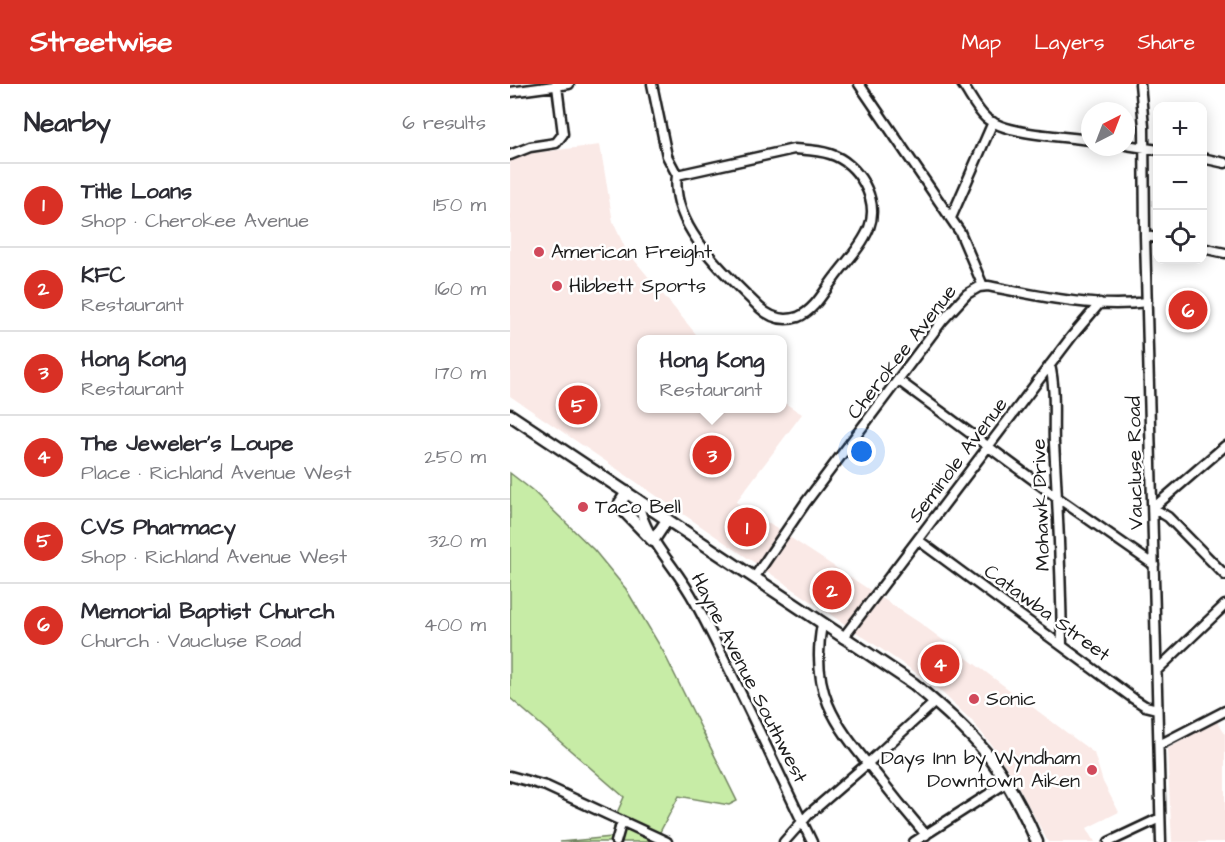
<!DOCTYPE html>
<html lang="en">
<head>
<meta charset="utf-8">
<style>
	body { margin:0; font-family:"Architects Daughter",sans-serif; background:#f2f2f3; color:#2b2b33 }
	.controls { position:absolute; right:18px; top:18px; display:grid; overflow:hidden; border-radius:12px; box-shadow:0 3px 15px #0003 }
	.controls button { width:54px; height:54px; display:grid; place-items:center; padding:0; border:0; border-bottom:2px solid #e1e1e2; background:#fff; color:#2b2b33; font:30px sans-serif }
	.compass { position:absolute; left:571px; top:18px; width:54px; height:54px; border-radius:50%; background:#fff; box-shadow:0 3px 15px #0003; rotate:42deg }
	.you { position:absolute; left:352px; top:368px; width:21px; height:21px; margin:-15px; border:4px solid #fff; border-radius:50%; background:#1a73e8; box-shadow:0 0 0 9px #1a73e833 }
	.badge { display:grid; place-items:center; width:39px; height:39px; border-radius:50%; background:#d93025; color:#fff; font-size:20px; font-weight:700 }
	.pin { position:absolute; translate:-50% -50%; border:3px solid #fff; box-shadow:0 2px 6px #0006 }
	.popup { position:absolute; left:127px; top:251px; width:150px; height:78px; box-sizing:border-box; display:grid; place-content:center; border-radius:12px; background:#fff; filter:drop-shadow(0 2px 4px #0005); font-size:20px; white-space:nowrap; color:#7c7c81 }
	.popup b { font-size:22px; color:#2b2b33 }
	.popup::after { content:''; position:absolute; left:50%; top:100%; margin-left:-12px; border:12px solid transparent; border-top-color:#fff }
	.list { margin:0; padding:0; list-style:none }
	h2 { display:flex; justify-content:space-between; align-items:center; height:78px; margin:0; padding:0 24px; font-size:26px }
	h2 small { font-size:20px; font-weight:400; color:#7c7c81 }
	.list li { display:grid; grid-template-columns:39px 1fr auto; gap:18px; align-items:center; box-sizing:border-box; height:84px; padding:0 24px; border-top:2px solid #e1e1e2 }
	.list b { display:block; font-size:22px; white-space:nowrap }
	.list p { margin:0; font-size:20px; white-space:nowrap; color:#7c7c81 }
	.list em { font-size:20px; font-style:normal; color:#7c7c81 }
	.icon { flex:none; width:33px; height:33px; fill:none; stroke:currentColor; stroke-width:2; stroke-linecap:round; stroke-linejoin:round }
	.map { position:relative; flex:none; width:715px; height:758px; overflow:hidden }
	header { display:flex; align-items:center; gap:36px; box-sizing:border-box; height:84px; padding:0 30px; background:#d93025; color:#fff }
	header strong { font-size:28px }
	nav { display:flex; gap:33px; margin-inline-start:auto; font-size:21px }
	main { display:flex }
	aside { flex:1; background:#fff }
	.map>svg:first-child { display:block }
	.built { fill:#fae9e6 }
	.green { fill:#c7eca6; stroke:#728461; stroke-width:1.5 }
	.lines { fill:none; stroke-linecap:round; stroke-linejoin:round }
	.minor-casing { stroke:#1c1c1c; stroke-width:13 }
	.major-casing { stroke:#1c1c1c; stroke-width:15 }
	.minor { stroke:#fff; stroke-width:8 }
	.major { stroke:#fff; stroke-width:10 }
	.poi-dot { fill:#d1495b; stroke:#fff; stroke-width:2 }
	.labels { text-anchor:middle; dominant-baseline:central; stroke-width:5; stroke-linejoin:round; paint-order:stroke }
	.poi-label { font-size:20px; fill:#1c1c1c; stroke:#fff; text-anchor:start }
	.street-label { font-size:20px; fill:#1c1c1c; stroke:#fff }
</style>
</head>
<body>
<header>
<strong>Streetwise</strong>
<nav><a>Map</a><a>Layers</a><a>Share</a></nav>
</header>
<main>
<aside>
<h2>Nearby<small>6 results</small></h2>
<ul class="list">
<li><span class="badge">1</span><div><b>Title Loans</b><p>Shop · Cherokee Avenue</p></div><em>150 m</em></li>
<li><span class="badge">2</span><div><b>KFC</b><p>Restaurant</p></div><em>160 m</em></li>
<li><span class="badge">3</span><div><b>Hong Kong</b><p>Restaurant</p></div><em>170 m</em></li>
<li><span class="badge">4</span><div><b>The Jeweler's Loupe</b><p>Place · Richland Avenue West</p></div><em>250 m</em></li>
<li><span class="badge">5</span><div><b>CVS Pharmacy</b><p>Shop · Richland Avenue West</p></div><em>320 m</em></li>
<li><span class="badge">6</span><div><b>Memorial Baptist Church</b><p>Church · Vaucluse Road</p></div><em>400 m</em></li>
</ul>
</aside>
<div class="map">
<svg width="715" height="758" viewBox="0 0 715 758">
	<rect width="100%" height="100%" fill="#fff"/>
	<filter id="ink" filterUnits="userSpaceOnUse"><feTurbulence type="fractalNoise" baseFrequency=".0167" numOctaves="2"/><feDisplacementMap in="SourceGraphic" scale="12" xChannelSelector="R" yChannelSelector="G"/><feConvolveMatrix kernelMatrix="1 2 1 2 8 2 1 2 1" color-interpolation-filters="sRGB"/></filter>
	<g filter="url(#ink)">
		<path class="built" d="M90 61 103 138 116 166 190 255 132 256V324H272L273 318 292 330 226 418 410 539 584 669 593 698 609 728 577 744 585 758H538L505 696 480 659 462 637 424 601 0 312V76L6 73 22 69Z
			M707 637 715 650V758H662L657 665Z"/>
		<path class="green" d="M0 389 22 406 84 466 116 505 153 567 227 717 219 721 169 712 150 748 138 755 139 758H50L102 753 107 729 114 713 0 614Z"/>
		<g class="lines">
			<defs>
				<path id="minor" d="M142 0 157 72 167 91
					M349 0 450 148 473 202
					M452 0C460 11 466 25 476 34 497 51 552 52 580 56
					M630 0 634 42 635 152 651 758
					M0 8 59 0
					M616 61 648 66
					M284 65C296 66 308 66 320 70 348 79 370 115 359 144 352 162 336 178 325 193 314 207 305 226 288 233 273 238 261 234 250 224 216 190 160 143 167 91Z
					M0 71 20 63 46 59 53 50 47 2
					M692 74 715 79
					M441 134 483 38
					M635 152 648 154
					M692 164 715 169
					M540 281C546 307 543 332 544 359 548 426 551 493 552 561
					M388 296 548 414 644 481
					M715 362 643 424 658 433 715 491
					M127 415C136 458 165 480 185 518 227 597 263 678 302 758
					M408 456 624 615 635 622 647 625
					M244 494 296 418 432 237 457 210 469 203 478 202C529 212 585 225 637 218
					M312 540C300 606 323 638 363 686 380 708 398 730 416 751
					M333 554 562 252 590 219
					M647 586 715 521
					M649 661 715 627
					M0 692 36 702 157 758
					M106 758 112 737
					M274 758 299 730 357 680 425 618
					M404 758 496 699
					M599 758 650 734"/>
				<path id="major" d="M0 331 404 600C430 622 456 644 477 670 497 696 514 728 527 758
					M117 408 110 419 111 424 143 457 157 436"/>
			</defs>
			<use href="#minor" class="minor-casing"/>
			<use href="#major" class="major-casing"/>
			<use href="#minor" class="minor"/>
			<use href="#major" class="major"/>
		</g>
	</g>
	<g class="poi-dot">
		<circle cx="29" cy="168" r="6"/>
		<circle cx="47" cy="202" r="6"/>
		<circle cx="73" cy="423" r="6"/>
		<circle cx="464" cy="615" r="6"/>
		<circle cx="582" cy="686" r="6"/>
	</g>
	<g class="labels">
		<g class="poi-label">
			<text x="41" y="168">American Freight</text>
			<text x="59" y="202">Hibbett Sports</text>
			<text x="85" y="423">Taco Bell</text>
			<text x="476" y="615">Sonic</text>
			<text x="570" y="674" text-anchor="end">Days Inn by Wyndham<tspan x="570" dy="23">Downtown Aiken</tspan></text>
		</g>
		<g class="street-label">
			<text transform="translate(392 268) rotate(-52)">Cherokee Avenue</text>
			<text transform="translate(448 376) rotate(-53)">Seminole Avenue</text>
			<text transform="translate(625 379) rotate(-91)">Vaucluse Road</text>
			<text transform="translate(531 421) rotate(-92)">Mohawk Drive</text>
			<text transform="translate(537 529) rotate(36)">Catawba Street</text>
			<text transform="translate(239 594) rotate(63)">Hayne Avenue Southwest</text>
		</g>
	</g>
</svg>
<div class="controls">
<button>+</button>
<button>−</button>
<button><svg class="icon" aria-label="locate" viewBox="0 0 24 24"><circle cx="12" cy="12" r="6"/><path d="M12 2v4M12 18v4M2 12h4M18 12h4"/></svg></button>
</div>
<svg class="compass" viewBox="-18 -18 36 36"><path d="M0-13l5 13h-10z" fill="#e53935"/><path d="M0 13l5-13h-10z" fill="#7c7c81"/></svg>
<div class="you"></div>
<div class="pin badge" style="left:237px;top:443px">1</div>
<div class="pin badge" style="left:322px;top:506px">2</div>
<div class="pin badge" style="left:202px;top:371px">3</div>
<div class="popup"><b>Hong Kong</b>Restaurant</div>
<div class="pin badge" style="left:430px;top:580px">4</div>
<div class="pin badge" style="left:68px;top:321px">5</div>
<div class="pin badge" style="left:678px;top:226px">6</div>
</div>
</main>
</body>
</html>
